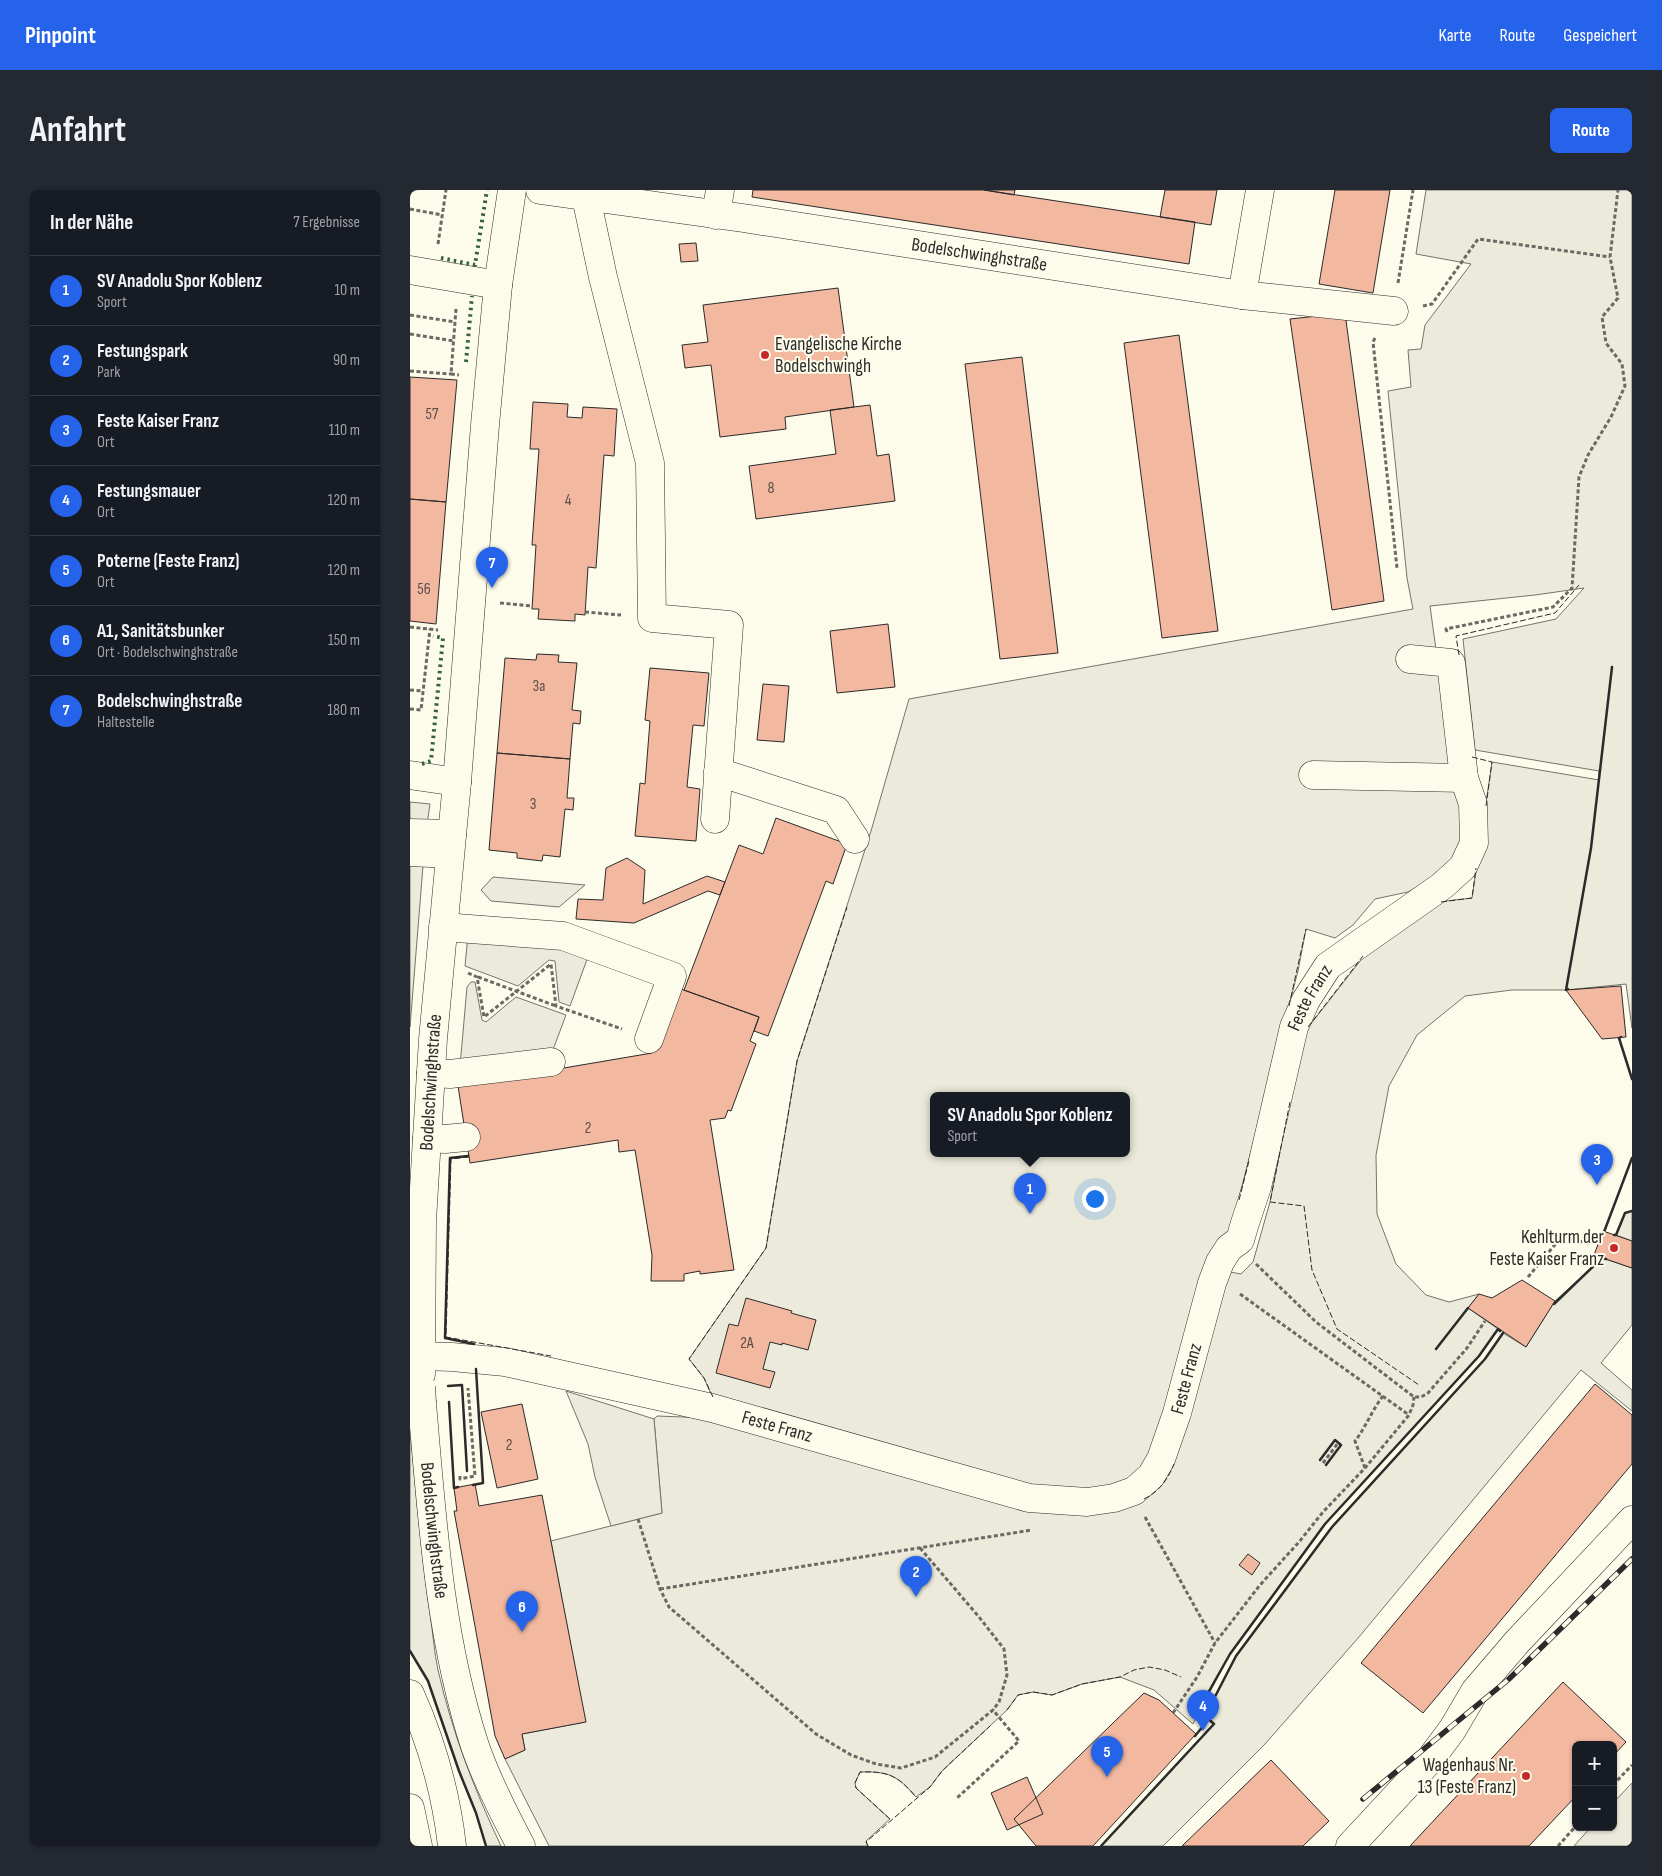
<!DOCTYPE html>
<html lang="de">
<head>
<meta charset="utf-8">
<style>
	body { margin:0; font-family:"Sofia Sans Condensed",sans-serif; background:#242831; color:#f1f3f6 }
	.controls { position:absolute; right:15px; bottom:15px; display:grid; overflow:hidden; border-radius:8px; box-shadow:0 1px 4px #0004 }
	.controls button { width:45px; height:45px; display:grid; place-items:center; padding:0; border:0; border-bottom:1px solid #363941; background:#171b24; color:#f1f3f6; font:25px sans-serif }
	.you { position:absolute; left:684px; top:1008px; width:18px; height:18px; margin:-12px; border:4px solid #fff; border-radius:50%; background:#1a73e8; box-shadow:0 0 0 8px #1a73e833 }
	.badge { display:grid; place-items:center; width:32px; height:32px; border-radius:50%; background:#2563eb; color:#fff; font-size:16px; font-weight:700 }
	.pin { position:absolute; translate:-50% -41px; filter:drop-shadow(0 1px 2px #0008) }
	.pin::after { content:''; position:absolute; top:26px; width:18px; height:15px; background:inherit; clip-path:polygon(0 0,100% 0,50% 100%) }
	.popup { position:absolute; left:520px; top:902px; width:200px; height:65px; box-sizing:border-box; display:grid; place-content:center; border-radius:8px; background:#171b24; filter:drop-shadow(0 1px 4px #0005); font-size:16px; white-space:nowrap; color:#9ea1a6 }
	.popup b { font-size:19px; color:#f1f3f6 }
	.popup::after { content:''; position:absolute; left:50%; top:100%; margin-left:-10px; border:10px solid transparent; border-top-color:#171b24 }
	.list { margin:0; padding:0; list-style:none }
	h2 { display:flex; justify-content:space-between; align-items:center; height:65px; margin:0; padding:0 20px; font-size:21px }
	h2 small { font-size:16px; font-weight:400; color:#9ea1a6 }
	.list li { display:grid; grid-template-columns:32px 1fr auto; gap:15px; align-items:center; box-sizing:border-box; height:70px; padding:0 20px; border-top:1px solid #363941 }
	.list b { display:block; font-size:19px; white-space:nowrap }
	.list p { margin:0; font-size:16px; white-space:nowrap; color:#9ea1a6 }
	.list em { font-size:16px; font-style:normal; color:#9ea1a6 }
	.map { position:relative; flex:none; width:1222px; height:1656px; overflow:hidden; border-radius:8px }
	header { display:flex; align-items:center; gap:30px; box-sizing:border-box; height:70px; padding:0 25px; background:#2563eb; color:#fff }
	header strong { font-size:24px }
	nav { display:flex; gap:28px; margin-inline-start:auto; font-size:18px }
	.intro { display:flex; align-items:center; justify-content:space-between; box-sizing:border-box; height:120px; padding:0 30px }
	h1 { margin:0; font-size:35px }
	.button { padding:12px 22px; border-radius:8px; background:#2563eb; color:#fff; font-size:18px; font-weight:700 }
	main { display:flex; gap:30px; padding:0 30px }
	aside { flex:1; background:#171b24; border-radius:8px; box-shadow:0 1px 4px #0004 }
	.map>svg:first-child { display:block }
	.green { fill:#ecebdb; stroke:#74746e; fill-rule:evenodd }
	.parking { fill:#eceadb; stroke:#74746e }
	.building { fill:#f2b8a0; stroke:#2b2b2b }
	.lines { fill:none; stroke-linecap:round; stroke-linejoin:round }
	.minor-casing { stroke:#2b2b2b; stroke-width:29 }
	.major-casing { stroke:#2b2b2b; stroke-width:29 }
	.highway-casing { stroke:#2b2b2b; stroke-width:29 }
	.path { stroke:#6a6964; stroke-width:3; stroke-dasharray:4 2.5; stroke-linecap:butt }
	.minor { stroke:#fdfbea; stroke-width:28 }
	.major { stroke:#fdfbea; stroke-width:28 }
	.highway { stroke:#fdfbea; stroke-width:28 }
	.rail-casing { stroke:#2b2b2b; stroke-width:5.5 }
	.rail { stroke:#fdfbea; stroke-width:4; stroke-dasharray:11; stroke-linecap:butt }
	.minor-bridge-casing { stroke:#2b2b2b; stroke-width:29; stroke-linecap:butt }
	.minor-bridge { stroke:#fdfbea; stroke-width:28 }
	.hedge { stroke:#34623c; stroke-width:4; stroke-dasharray:2.5 4; stroke-linecap:butt }
	.fence { stroke:#2b2b2b; stroke-width:1; stroke-dasharray:6 2.5; stroke-linecap:butt }
	.wall { stroke:#2b2b2b; stroke-width:2.5 }
	.poi-dot { fill:#c62828; stroke:#fdfbea; stroke-width:2 }
	.labels { text-anchor:middle; dominant-baseline:central; stroke-width:4; stroke-linejoin:round; paint-order:stroke }
	.number-label { font-size:16px; fill:#5d4e48 }
	.street-label { font-size:19px; fill:#2b2b2b; stroke:#fdfbea }
	.poi-label { font-size:19px; fill:#2b2b2b; stroke:#fdfbea; text-anchor:end }
</style>
</head>
<body>
<header>
<strong>Pinpoint</strong>
<nav><a>Karte</a><a>Route</a><a>Gespeichert</a></nav>
</header>
<div class="intro"><h1>Anfahrt</h1><a class="button">Route</a></div>
<main>
<aside>
<h2>In der Nähe<small>7 Ergebnisse</small></h2>
<ul class="list">
<li><span class="badge">1</span><div><b>SV Anadolu Spor Koblenz</b><p>Sport</p></div><em>10 m</em></li>
<li><span class="badge">2</span><div><b>Festungspark</b><p>Park</p></div><em>90 m</em></li>
<li><span class="badge">3</span><div><b>Feste Kaiser Franz</b><p>Ort</p></div><em>110 m</em></li>
<li><span class="badge">4</span><div><b>Festungsmauer</b><p>Ort</p></div><em>120 m</em></li>
<li><span class="badge">5</span><div><b>Poterne (Feste Franz)</b><p>Ort</p></div><em>120 m</em></li>
<li><span class="badge">6</span><div><b>A1, Sanitätsbunker</b><p>Ort · Bodelschwinghstraße</p></div><em>150 m</em></li>
<li><span class="badge">7</span><div><b>Bodelschwinghstraße</b><p>Haltestelle</p></div><em>180 m</em></li>
</ul>
</aside>
<div class="map">
<svg width="1222" height="1656" viewBox="0 0 1222 1656">
	<rect width="100%" height="100%" fill="#fdfbea"/>
	<path class="green" d="M1016 0H1222V838L1216 794 1156 800H1102L1055 806 1007 845 979 896 966 965 967 1024 986 1074 1016 1105 1039 1112 1069 1104 1058 1118 1088 1139 1069 1166 915 1334 820 1464 783 1534 744 1500 710 1487 672 1494 642 1505 623 1502 608 1505 597 1520 532 1581 520 1597 506 1607C488 1586 479 1581 450 1582L445 1593 446 1598 480 1629 456 1651 458 1656H139L95 1569 115 1560 112 1544 175 1532 141 1351 252 1323 244 1229 247 1226 300 1228 303 1209 294 1188 279 1169 356 1058 387 871 461 641 499 509 1003 419 997 388 978 201 1001 197 998 160 1011 159 1015 135 1061 74 1006 64ZM1174 398 1146 429 1053 449 1065 560 1189 581V590L1082 572 1062 708 1027 712 954 766 893 844 860 1012 843 1072 831 1084 815 1081 822 1034 888 781 896 739 925 748 943 735 965 709 998 702 1030 683 1055 654 1052 603 1042 576 1020 416 1125 405ZM524 905H716V963H524Z
		M0 612 20 614 17 635H0Z
		M0 675 13 676 0 837Z
		M58 745 179 764 160 816 149 812 145 771 139 770 108 796 55 776Z
		M61 792H65L72 830 76 832 106 807 156 825 141 865 50 876 57 797Z
		M1222 1021V1051L1206 1045 1215 1023Z
		M1192 1068 1222 1078V1135L1191 1173 1222 1200V1221L1171 1180 949 1447 855 1554 753 1656H691L803 1534 795 1526 826 1466 922 1337 1075 1169 1093 1143 1116 1157 1145 1111Z
		M0 1238C6 1300 11 1362 20 1424 23 1443 24 1462 28 1480 42 1542 64 1599 91 1656H76L66 1623 49 1581 18 1491 0 1461Z
		M1222 1593V1656H1164L1181 1637H1203V1613Z"/>
	<path class="parking" d="M83 687 175 695 149 717 81 711 71 700Z
		M156 1201 244 1229 252 1323 201 1336 185 1287 178 1254Z"/>
	<path class="building" d="M343 0H574L785 32 779 74 342 7Z
		M574 0H605L604 5Z
		M755 0H807L801 35 750 27Z
		M925 0H980L963 103 909 94Z
		M286 53 288 71 271 72 269 54Z
		M428 98 444 217 375 227 376 239 310 247 301 175 275 178 272 155 298 152 293 115Z
		M935 123 974 411 922 420 880 129Z
		M769 145 808 441 752 448 714 153Z
		M612 167 648 463 590 469 555 174Z
		M0 187 47 190 36 312 0 309Z
		M123 212 158 214 157 227 172 228 173 217 207 219 204 266 194 265 186 378 178 377 175 425 165 424V431L128 429 129 419H122L126 355H122L129 259H120Z
		M460 215 467 266 479 264 485 311 346 329 339 276 426 264 420 220Z
		M0 309 36 312 26 434 0 431Z
		M478 434 485 497 427 503 420 441Z
		M127 464 149 465 148 472 167 473 162 520 171 521 170 534 163 533 160 569 87 563 95 468 126 470Z
		M240 478 299 483 294 536 283 535 277 597 290 599 286 651 225 646 230 593 235 594 240 531 235 530Z
		M353 494 379 496 374 552 347 550Z
		M87 563 160 569 157 608H164L163 620 155 619 150 667 133 665 132 671 107 668V663L79 660Z
		M366 628 437 654 423 694 416 691 358 846 344 841 349 827 274 800 329 655 353 664Z
		M217 668 235 680 233 714 297 686 315 692 310 705 298 701 224 733 166 729 168 709 193 710 196 678Z
		M1211 796 1216 847 1192 849 1156 800Z
		M268 798 349 827 340 851 346 854 321 921 318 920 315 928 300 930 324 1080 290 1084V1081L274 1084V1091H241L242 1065 225 960 209 962 208 950 60 973 48 896 242 863Z
		M1193 1041 1222 1051V1078L1184 1065Z
		M1112 1090 1145 1111 1116 1157 1058 1118 1069 1104 1082 1108Z
		M336 1108 382 1121 381 1123 406 1130 398 1160 372 1153V1155L360 1152 353 1179 365 1182 360 1198 306 1183 319 1134 328 1136Z
		M1185 1194 1222 1225V1274L1013 1523 951 1473Z
		M112 1214 128 1289 87 1298 71 1222Z
		M65 1294 69 1316 132 1305 176 1532 112 1544 115 1560 95 1569 85 1546 44 1321H47L44 1298Z
		M838 1364 850 1373 842 1385 829 1375Z
		M1153 1492 1216 1552 1203 1566V1555H1166V1606L1119 1656H1000Z
		M734 1503 749 1510 786 1544 683 1656H626L604 1629Z
		M861 1570 919 1631 893 1656H772Z
		M617 1587 633 1624 597 1640 581 1603Z"/>
	<g class="lines">
		<defs>
			<g id="minor">
				<path id="s1" d="M130 0 333 28 832 105 984 121"/>
				<path d="M176 7 193 87 240 273 242 428 319 435 305 629"/>
				<path d="M306 25 310 0"/>
				<path d="M0 80 88 95"/>
				<path d="M832 105 850 0"/>
				<path d="M308 582 426 620 445 649"/>
				<path d="M0 585 47 592"/>
				<path d="M903 585 1054 588"/>
				<path d="M0 643 42 644"/>
				<path d="M0 662 39 664"/>
				<path d="M33 737 153 746 262 786 239 849"/>
				<path d="M21 883 40 884 141 872"/>
				<path d="M17 948 35 949 56 947"/>
				<path id="s2" d="M10 1166 42 1167 95 1172 302 1218 619 1308 677 1312 704 1308 724 1301 741 1286 751 1269 767 1223 802 1093 810 1072 819 1058 830 1050 835 1033 847 997 884 837 896 810 918 776 1032 696 1053 677 1064 653 1063 614 1054 588 1041 473 1000 469"/>
				<path id="s3" d="M11 1184 12 1031 23 849 47 592 75 235 88 95 102 0"/>
				<path id="s4" d="M12 1213C22 1327 29 1446 65 1556 77 1591 94 1624 111 1656"/>
				<path d="M940 1656 1018 1572 1042 1540 1065 1501 1107 1452 1222 1330"/>
			</g>
			<path id="major" d="M0 1618 8 1656"/>
			<path id="highway" d="M0 1504C22 1553 36 1603 42 1656"/>
		</defs>
		<use href="#minor" class="minor-casing"/>
		<use href="#major" class="major-casing"/>
		<use href="#highway" class="highway-casing"/>
		<path class="path" d="M0 19 32 25
			M28 54 36 0
			M988 93 1003 0
			M1013 116 1022 114 1068 49 1200 67
			M46 119 41 184 49 185
			M0 125 45 132
			M0 144 44 151
			M965 148 963 152 987 378
			M0 181 41 184
			M90 413 122 416
			M175 422 211 425
			M0 437 28 440
			M1037 442 1036 439 1143 417 1162 398 1169 287 1178 265 1201 227 1215 196 1212 174 1196 153 1192 127 1208 108 1200 67 1208 0
			M0 500 13 501
			M0 519 11 520 20 439
			M58 783 67 787 74 827 141 774 146 816 212 839
			M68 787 146 816
			M846 1074 906 1132 1004 1207H1011L1018 1203 1057 1158 1075 1131
			M1118 1087 1153 1045 1181 1055
			M830 1104 999 1225
			M913 1273 928 1253
			M955 1278 945 1251C956 1237 962 1220 973 1206
			M50 1286V1289L65 1286 58 1198
			M735 1327 805 1453
			M228 1329 250 1399 259 1417 406 1544 441 1565 466 1574 491 1578 525 1567 583 1520 609 1551 547 1608
			M510 1358 569 1427 594 1459 597 1485 589 1512 583 1520
			M250 1399 622 1340
			M763 1523 787 1487 805 1453 850 1395 889 1352 913 1322 955 1278 999 1225 1003 1215 1004 1207
			M1203 1595 1222 1575
			M1148 1656 1166 1636"/>
		<use href="#minor" class="minor"/>
		<use href="#major" class="major"/>
		<use href="#highway" class="highway"/>
		<defs>
			<path id="rail" d="M953 1609 1099 1489 1222 1369"/>
		</defs>
		<use href="#rail" class="rail-casing"/>
		<use href="#rail" class="rail"/>
		<defs>
			<path id="minor-bridge" d="M11 1197 12 1213"/>
		</defs>
		<use href="#minor-bridge" class="minor-bridge-casing"/>
		<use href="#minor-bridge" class="minor-bridge"/>
		<path class="hedge" d="M31 68 65 75 77 0
			M56 172 62 106
			M12 574 21 571 33 448 23 446"/>
		<path class="fence" d="M1049 465 1046 446 1145 423 1169 395
			M1062 567 1082 572 1076 616
			M1031 712 1062 708 1066 678
			M879 816 896 739
			M898 837 953 766
			M880 912 860 1012 894 1016 902 1080 927 1139 1009 1195
			M59 967 41 969 36 1147 141 1166
			M829 1010 839 971
			M303 1207 294 1188 279 1169 356 1058 387 871 437 717
			M734 1309C749 1302 758 1289 764 1274
			M597 1520 608 1505 623 1502 642 1505 672 1494 710 1487 724 1480 739 1477 755 1480 771 1487
			M480 1629 446 1598 445 1593 450 1582C479 1581 488 1586 506 1607
			M458 1656 456 1652 520 1597 532 1581 580 1536"/>
		<path class="wall" d="M1158 799 1156 800 1181 658 1202 477
			M1211 847 1209 848 1222 889
			M58 966 40 968 35 1148 64 1154
			M1194 1042 1222 968
			M1204 1045H1206L1215 1023 1222 1021
			M1144 1114 1192 1068 1196 1069
			M1026 1159 1058 1118
			M38 1196 52 1195 57 1281
			M39 1212 44 1298 48 1297
			M910 1270 925 1250 931 1255 916 1275
			M63 1295 73 1293 66 1179
			M0 1461 18 1491 49 1581 66 1623 76 1656
			M785 1546 794 1535 789 1532 798 1503 820 1464 915 1334 1069 1166 1088 1139 1090 1141
			M691 1656 804 1534 795 1526 826 1466 922 1337 1075 1169 1093 1143"/>
	</g>
	<g class="poi-dot">
		<circle cx="355" cy="165" r="5"/>
		<circle cx="1204" cy="1058" r="5"/>
		<circle cx="1116" cy="1586" r="5"/>
	</g>
	<g class="labels">
		<g class="number-label">
			<text x="22" y="224">57</text>
			<text x="361" y="298">8</text>
			<text x="158" y="310">4</text>
			<text x="14" y="399">56</text>
			<text x="129" y="496">3a</text>
			<text x="123" y="614">3</text>
			<text x="178" y="938">2</text>
			<text x="337" y="1153">2A</text>
			<text x="99" y="1255">2</text>
		</g>
		<g class="street-label">
			<text stroke="none"><textPath href="#s1" startOffset="444">Bodelschwinghstraße</textPath></text>
			<text stroke="none"><textPath href="#s2" startOffset="1265">Feste Franz</textPath></text>
			<text stroke="none"><textPath href="#s3" startOffset="292">Bodelschwinghstraße</textPath></text>
			<text stroke="none"><textPath href="#s2" startOffset="860">Feste Franz</textPath></text>
			<text stroke="none"><textPath href="#s2" startOffset="365">Feste Franz</textPath></text>
			<text stroke="none"><textPath href="#s4" startOffset="128">Bodelschwinghstraße</textPath></text>
		</g>
		<g class="poi-label">
			<text x="365" y="154" text-anchor="start">Evangelische Kirche<tspan x="365" dy="22">Bodelschwingh</tspan></text>
			<text x="1194" y="1047">Kehlturm der<tspan x="1194" dy="22">Feste Kaiser Franz</tspan></text>
			<text x="1106" y="1575">Wagenhaus Nr.<tspan x="1106" dy="22">13 (Feste Franz)</tspan></text>
		</g>
	</g>
</svg>
<div class="controls">
<button>+</button>
<button>−</button>
</div>
<div class="you"></div>
<div class="pin badge" style="left:620px;top:1024px">1</div>
<div class="popup"><b>SV Anadolu Spor Koblenz</b>Sport</div>
<div class="pin badge" style="left:506px;top:1407px">2</div>
<div class="pin badge" style="left:1187px;top:995px">3</div>
<div class="pin badge" style="left:793px;top:1541px">4</div>
<div class="pin badge" style="left:697px;top:1587px">5</div>
<div class="pin badge" style="left:112px;top:1442px">6</div>
<div class="pin badge" style="left:82px;top:398px">7</div>
</div>
</main>
</body>
</html>
